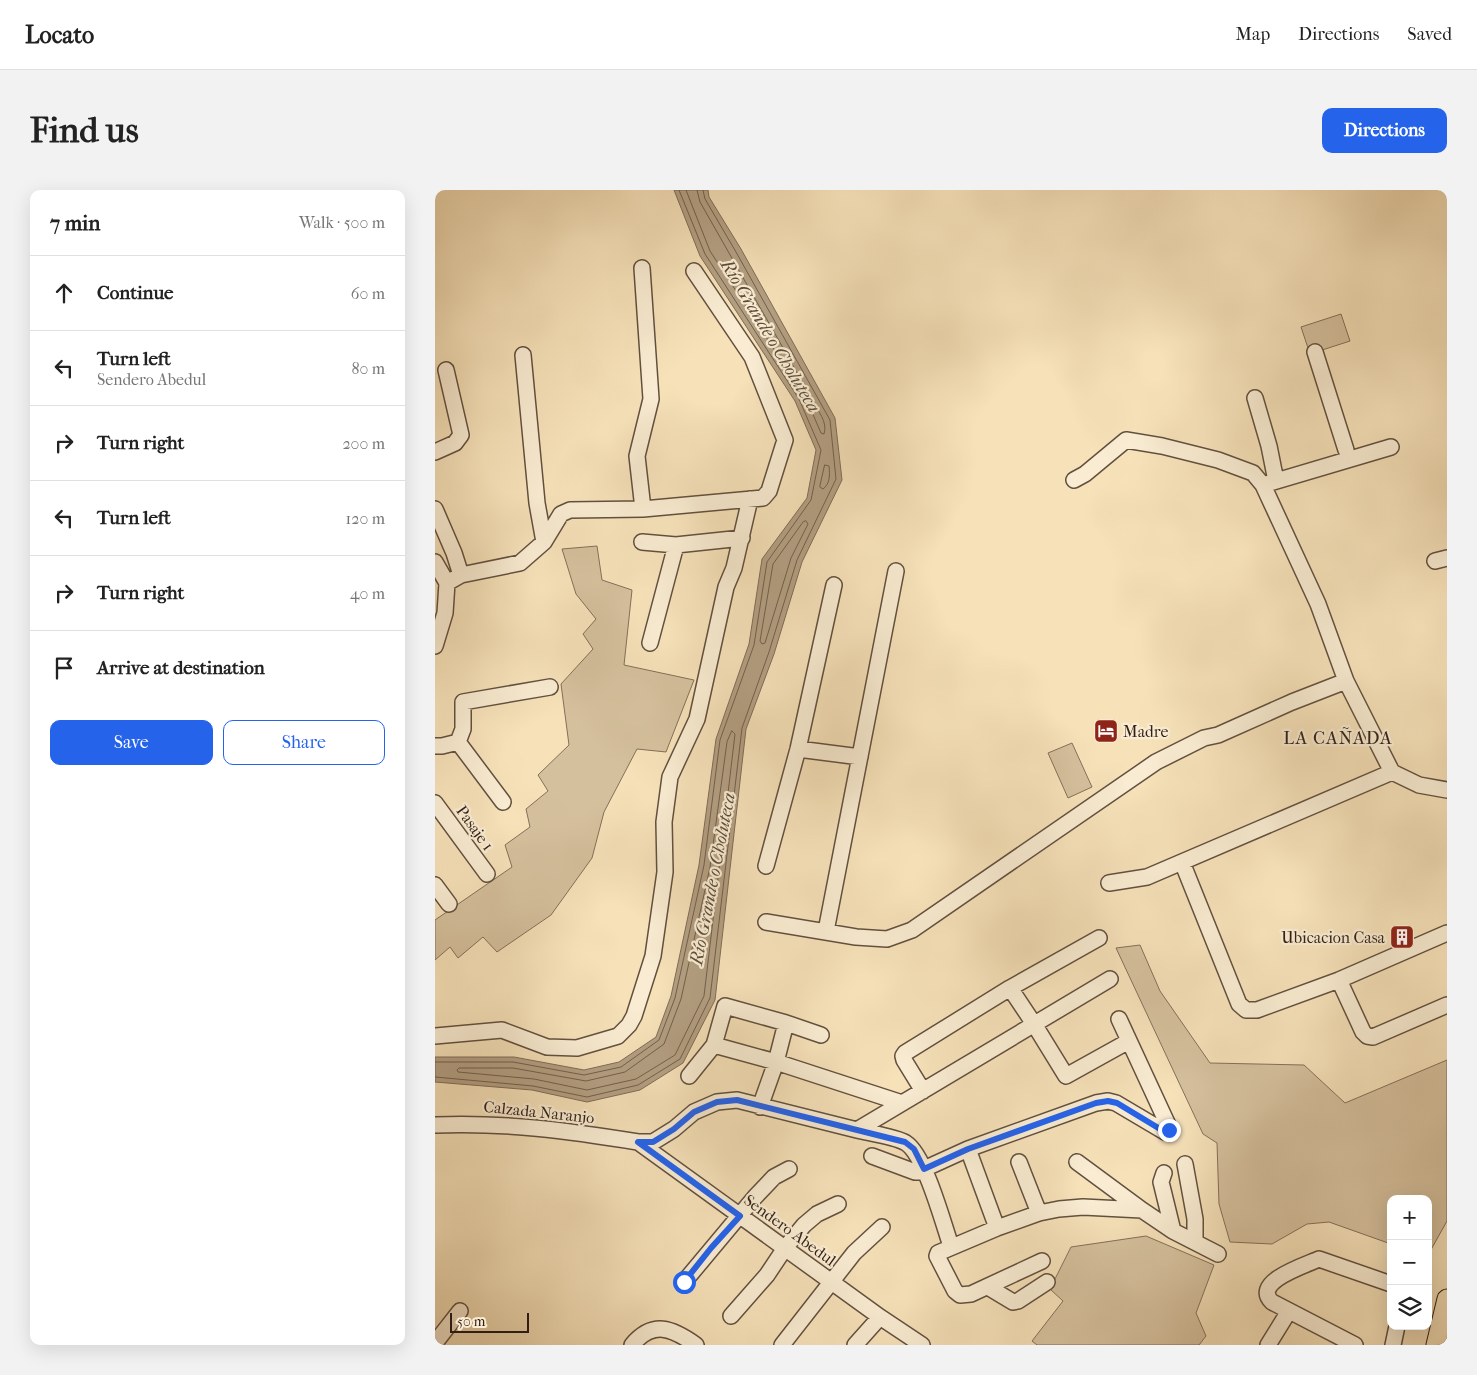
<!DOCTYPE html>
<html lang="en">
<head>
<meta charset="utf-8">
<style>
	body { margin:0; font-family:"IM FELL French Canon",serif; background:#f2f2f2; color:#222 }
	.controls { position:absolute; right:15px; bottom:15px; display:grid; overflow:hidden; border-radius:10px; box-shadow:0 5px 20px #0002 }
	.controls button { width:45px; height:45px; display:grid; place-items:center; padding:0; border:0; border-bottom:1px solid #e0e0e0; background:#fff; color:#222; font:25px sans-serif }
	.scale { position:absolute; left:15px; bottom:12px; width:79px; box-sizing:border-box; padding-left:5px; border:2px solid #311f16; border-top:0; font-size:14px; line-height:18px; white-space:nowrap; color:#311f16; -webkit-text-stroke:4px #f9ecd2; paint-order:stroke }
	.stop { position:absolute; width:15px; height:15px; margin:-11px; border:4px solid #2563eb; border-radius:50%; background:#fff }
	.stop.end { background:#2563eb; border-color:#fff; box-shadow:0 1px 5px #0008 }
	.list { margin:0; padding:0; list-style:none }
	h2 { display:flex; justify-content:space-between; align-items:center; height:65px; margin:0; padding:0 20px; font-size:21px }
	h2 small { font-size:16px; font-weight:400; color:#767676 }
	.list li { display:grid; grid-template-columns:32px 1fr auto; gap:15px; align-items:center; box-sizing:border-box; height:75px; padding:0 20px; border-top:1px solid #e0e0e0 }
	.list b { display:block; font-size:19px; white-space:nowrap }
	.list p { margin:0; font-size:16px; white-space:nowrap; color:#767676 }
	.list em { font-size:16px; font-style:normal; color:#767676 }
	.actions { display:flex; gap:10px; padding:15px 20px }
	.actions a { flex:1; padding:11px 0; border:1px solid #2563eb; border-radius:10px; text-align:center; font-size:18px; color:#2563eb }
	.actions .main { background:#2563eb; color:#fff }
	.icon { flex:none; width:28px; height:28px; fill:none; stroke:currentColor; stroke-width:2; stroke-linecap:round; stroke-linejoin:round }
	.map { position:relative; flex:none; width:1012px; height:1155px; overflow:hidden; border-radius:10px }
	header { display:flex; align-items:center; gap:30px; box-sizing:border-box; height:70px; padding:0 25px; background:#fff; border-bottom:1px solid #e0e0e0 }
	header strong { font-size:24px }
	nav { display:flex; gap:28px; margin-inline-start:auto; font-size:18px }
	.intro { display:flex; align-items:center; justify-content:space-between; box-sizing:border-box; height:120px; padding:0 30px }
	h1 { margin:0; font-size:35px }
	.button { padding:12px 22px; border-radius:10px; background:#2563eb; color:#fff; font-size:18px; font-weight:700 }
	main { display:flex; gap:30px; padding:0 30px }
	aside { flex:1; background:#fff; border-radius:10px; box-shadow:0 5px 20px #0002 }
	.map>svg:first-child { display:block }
	.green { fill:#d5c09d; stroke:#83705a }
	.water { fill:#b39f82; stroke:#7f6c57 }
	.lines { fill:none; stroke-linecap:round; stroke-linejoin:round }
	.shore { stroke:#725f4c; stroke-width:1 }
	.minor-casing { stroke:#62503f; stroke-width:18 }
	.major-casing { stroke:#311f16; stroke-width:21 }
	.minor { stroke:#f9ecd2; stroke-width:15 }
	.major { stroke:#f6e1b9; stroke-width:19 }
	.route { stroke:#2563eb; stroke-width:6 }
	.labels { text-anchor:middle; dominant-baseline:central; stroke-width:4.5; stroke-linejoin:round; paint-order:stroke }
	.poi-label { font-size:16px; fill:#311f16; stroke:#f9ecd2; text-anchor:start }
	.street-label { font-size:16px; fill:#311f16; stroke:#f9ecd2 }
	.water-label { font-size:18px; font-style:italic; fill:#5e4c3c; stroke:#f9ecd2 }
	.neighbourhood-label { font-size:18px; letter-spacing:1px; fill:#311f16; stroke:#f9ecd2 }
</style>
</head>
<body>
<header>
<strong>Locato</strong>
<nav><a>Map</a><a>Directions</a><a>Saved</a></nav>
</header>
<div class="intro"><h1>Find us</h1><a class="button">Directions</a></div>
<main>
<aside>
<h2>7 min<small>Walk · 500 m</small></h2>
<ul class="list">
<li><svg class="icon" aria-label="ahead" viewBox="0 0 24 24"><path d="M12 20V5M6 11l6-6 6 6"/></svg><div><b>Continue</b></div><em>60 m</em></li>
<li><svg class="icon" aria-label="left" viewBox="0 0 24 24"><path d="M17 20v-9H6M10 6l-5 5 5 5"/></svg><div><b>Turn left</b><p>Sendero Abedul</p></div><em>80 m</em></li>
<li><svg class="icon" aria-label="right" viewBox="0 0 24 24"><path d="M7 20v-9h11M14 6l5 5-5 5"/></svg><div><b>Turn right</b></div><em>200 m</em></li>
<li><svg class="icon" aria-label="left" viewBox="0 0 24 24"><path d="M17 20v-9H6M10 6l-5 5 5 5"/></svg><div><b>Turn left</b></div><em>120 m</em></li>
<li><svg class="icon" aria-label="right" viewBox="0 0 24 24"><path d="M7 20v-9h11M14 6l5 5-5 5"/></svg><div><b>Turn right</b></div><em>40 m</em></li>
<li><svg class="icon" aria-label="arrive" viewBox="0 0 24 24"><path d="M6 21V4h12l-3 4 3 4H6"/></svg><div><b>Arrive at destination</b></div></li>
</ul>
<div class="actions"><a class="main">Save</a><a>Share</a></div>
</aside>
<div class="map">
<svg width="1012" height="1155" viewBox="0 0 1012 1155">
	<rect width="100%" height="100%" fill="#f6e1b9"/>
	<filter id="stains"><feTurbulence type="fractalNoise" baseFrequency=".004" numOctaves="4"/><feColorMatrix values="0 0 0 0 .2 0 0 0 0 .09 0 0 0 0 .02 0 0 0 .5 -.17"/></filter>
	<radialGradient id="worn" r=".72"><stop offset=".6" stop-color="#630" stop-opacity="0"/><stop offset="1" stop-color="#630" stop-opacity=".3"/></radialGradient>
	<path class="green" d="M906 124 915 151 875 164 866 137Z
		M162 356 167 390 197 400 189 475 259 490 231 562 202 559 169 622 157 668 116 725 62 762 48 747 23 768 15 757 0 770V730L77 677 70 655 95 637 91 619 113 601 103 585 134 555 126 494 158 459 148 444 161 429 141 404 127 359Z
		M637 553 657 597 633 608 613 563Z
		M705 755 725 801 775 873 869 875 910 913 1012 870V1031L993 1065V1009H956V1054L894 1032 872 1034 837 1054 795 1052 784 1014 782 953 768 944 681 758Z
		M711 1046 779 1075 761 1123 771 1146 764 1155H602L597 1151 628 1111 615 1099 636 1057Z"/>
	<path class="water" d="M239 0H273L274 7 306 59 400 228 407 290 367 372 339 464 311 539 280 810 248 873 205 900 152 912 97 900 0 892V867H79L149 880 184 872 221 847 236 806 264 675 281 549 314 454 327 369 372 308 381 260 360 211 265 66Z"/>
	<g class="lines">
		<path class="shore" d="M251 0 275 61 363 196H367L368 193 265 12 262 0
			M375 209 377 210C383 221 393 232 389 244L386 243 373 213Z
			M390 275 394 276C395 285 395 294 388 299L385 297Z
			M371 331 373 334 356 368 330 453 327 454 325 451 338 374 368 332Z
			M297 541 300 544 269 806 240 865 201 889 152 900 99 889 23 882 22 880 24 878H78L151 891 190 882 229 854 246 809 275 677 292 552Z
			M0 872H78L149 885 186 877 224 850 240 808 269 675 285 550 319 455 332 372 376 310 386 260 364 209 270 64 244 0
			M0 887 98 896 152 907 203 895 245 869 275 808 307 538 334 462 362 370 401 289 395 230 301 62 270 9 268 0"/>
		<defs>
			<path id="minor" d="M207 78 216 209 202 266 208 319
				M880 162 911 260
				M88 165 102 313 109 352
				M820 208 834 256 841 291
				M0 262 20 253 26 245 11 180
				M639 290 650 284 691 250 727 256 783 270 818 283 828 295 883 414 911 491 957 582 984 595 1012 600
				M828 295 956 257
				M0 319 19 363 26 385
				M207 352 241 355 307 348
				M1000 371 1012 368
				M0 372 12 393 10 423 0 456
				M12 393 26 385 85 373 109 352 126 324 135 320 208 319 328 308 334 301 350 250 317 167 259 81
				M215 453 241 355
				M23 552 28 539V512L115 497
				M23 552 68 612
				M0 556H7L23 552
				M363 559 425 567
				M0 613 52 684
				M747 672 804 814 811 820H822L904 790 1012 743
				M331 676 363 559 399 395
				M674 693 712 687 957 582
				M0 695 14 714
				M331 732 421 747 452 749 477 740 721 572 769 548 783 545 857 512 911 491
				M391 741 461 381
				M904 790 928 842 932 846 938 847 1012 815
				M575 798 599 834 631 886 694 851
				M0 846 67 840 112 857 142 858 183 846 194 835 199 826 218 766 230 682 229 632 235 587 262 529 291 397 299 378 315 309
				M279 855 341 872 467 913
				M254 886 279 855 290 816 351 833 386 845
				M488 901 469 870 468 866 470 863 575 798 664 748
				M325 917 341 872 351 833
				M0 935C69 932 135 941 203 952H218L239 939 259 922 282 912 302 910 422 940 675 789
				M422 940C435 943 462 947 471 953 490 965 508 1033 516 1056
				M203 952 445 1127 487 1155
				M533 959 562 1038
				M437 966 480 982H485L489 979 533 959 661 913 673 911 681 913 730 942 734 940 733 935 684 829
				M584 972 604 1023
				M642 972 707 1020
				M750 974 760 1029V1051
				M729 983 726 992 738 1041
				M607 1071 536 1104 525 1105 520 1101 502 1066 503 1063 562 1038 604 1023 624 1019 648 1017 707 1020 738 1041 783 1064
				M249 1092 320 1007 339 987 354 979
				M553 1097 578 1112 583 1111 612 1092
				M296 1126 332 1085 350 1058 369 1035 382 1024 403 1014
				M0 1153 25 1121
				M197 1155C218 1130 237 1138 261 1155
				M347 1155 419 1063 447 1037
				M420 1155 445 1127
				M833 1155 854 1121
				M920 1155 837 1112C816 1092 871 1075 884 1069L956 1094
				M958 1155 962 1136"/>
			<path id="major" d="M1001 1155 1012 1109"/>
		</defs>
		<use href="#minor" class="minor-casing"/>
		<use href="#major" class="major-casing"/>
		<use href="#minor" class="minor"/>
		<use href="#major" class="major"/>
	</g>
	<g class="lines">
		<path class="route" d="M249 1092 276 1058 305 1026 203 952H218L239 939 259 922 282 912 302 910 470 952 479 959 489 979 533 959 661 913 673 911 682 913 730 942 734 940"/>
	</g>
	<defs>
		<symbol id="hotel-square" viewBox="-11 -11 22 22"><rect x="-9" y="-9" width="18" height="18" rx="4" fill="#8f2418" stroke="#f9ecd2"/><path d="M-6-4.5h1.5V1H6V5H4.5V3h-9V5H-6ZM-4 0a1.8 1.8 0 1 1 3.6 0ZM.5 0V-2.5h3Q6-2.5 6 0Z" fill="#fff"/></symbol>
		<symbol id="building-square" viewBox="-11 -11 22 22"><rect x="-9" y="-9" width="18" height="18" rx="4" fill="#8f2418" stroke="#f9ecd2"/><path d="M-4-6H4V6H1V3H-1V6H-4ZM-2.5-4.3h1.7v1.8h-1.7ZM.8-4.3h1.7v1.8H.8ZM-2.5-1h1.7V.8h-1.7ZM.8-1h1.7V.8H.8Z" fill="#fff"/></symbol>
	</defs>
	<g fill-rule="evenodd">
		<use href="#hotel-square" x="657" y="527" width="28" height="28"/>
		<use href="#building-square" x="953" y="733" width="28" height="28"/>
	</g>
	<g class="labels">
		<g class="poi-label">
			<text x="688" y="541">Madre</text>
			<text x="950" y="747" text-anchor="end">Ubicacion Casa</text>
		</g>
		<g class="street-label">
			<text transform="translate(40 638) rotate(54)">Pasaje 1</text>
			<text transform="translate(104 922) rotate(6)">Calzada Naranjo</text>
			<text transform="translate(355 1040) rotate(36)">Sendero Abedul</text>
		</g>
		<g class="water-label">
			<text transform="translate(335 146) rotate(59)">Río Grande o Choluteca</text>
			<text transform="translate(278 689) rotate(-79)">Río Grande o Choluteca</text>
		</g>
		<g class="neighbourhood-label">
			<text x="903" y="548">LA CAÑADA</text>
		</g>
	</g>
	<rect width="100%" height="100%" filter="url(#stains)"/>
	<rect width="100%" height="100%" fill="url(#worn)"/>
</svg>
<div class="controls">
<button>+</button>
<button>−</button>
<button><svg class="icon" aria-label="layers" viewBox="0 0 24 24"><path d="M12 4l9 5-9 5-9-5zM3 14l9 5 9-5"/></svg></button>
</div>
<div class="scale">50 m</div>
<div class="stop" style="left:249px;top:1092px"></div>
<div class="stop end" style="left:734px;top:940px"></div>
</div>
</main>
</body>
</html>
